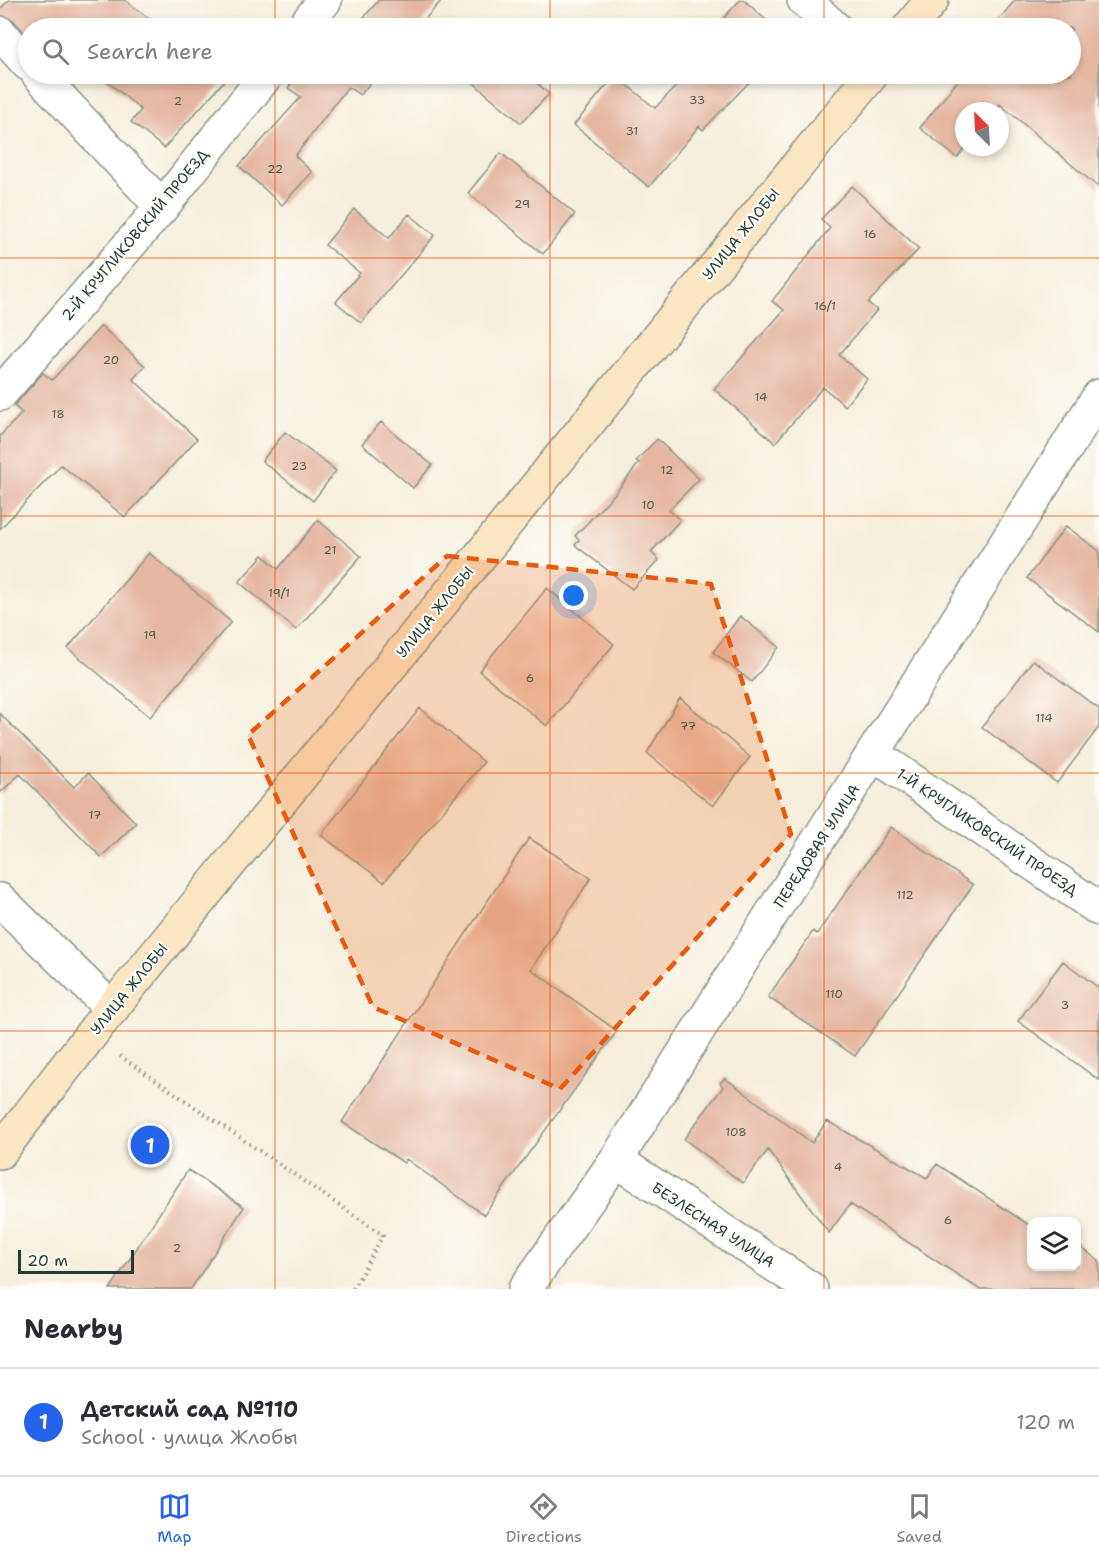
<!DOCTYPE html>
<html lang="en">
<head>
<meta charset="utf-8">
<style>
	body { margin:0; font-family:"Shantell Sans",sans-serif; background:#f2f2f3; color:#2b2b33 }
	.controls { position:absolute; right:18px; bottom:18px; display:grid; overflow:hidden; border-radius:12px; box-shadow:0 3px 9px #0003 }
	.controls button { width:54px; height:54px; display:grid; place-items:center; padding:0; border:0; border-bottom:2px solid #e1e1e2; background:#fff; color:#2b2b33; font:30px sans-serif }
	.compass { position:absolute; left:955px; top:102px; width:54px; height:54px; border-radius:50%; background:#fff; box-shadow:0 3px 9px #0003; rotate:336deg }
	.scale { position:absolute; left:18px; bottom:15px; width:116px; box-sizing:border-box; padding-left:6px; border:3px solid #1f3d34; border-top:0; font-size:16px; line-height:21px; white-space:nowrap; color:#1f3d34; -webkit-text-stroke:4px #fdfcf7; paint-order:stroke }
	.you { position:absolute; left:574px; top:596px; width:21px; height:21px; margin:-15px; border:4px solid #fff; border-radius:50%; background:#1a73e8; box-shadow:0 0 0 9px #1a73e833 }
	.badge { display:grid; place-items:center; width:39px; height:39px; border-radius:50%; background:#2563eb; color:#fff; font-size:20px; font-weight:700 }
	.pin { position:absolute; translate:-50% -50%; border:3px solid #fff; box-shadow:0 2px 6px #0006 }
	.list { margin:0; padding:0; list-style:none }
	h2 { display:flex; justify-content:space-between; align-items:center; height:78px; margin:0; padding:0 24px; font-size:26px }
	h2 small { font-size:20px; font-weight:400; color:#7c7c81 }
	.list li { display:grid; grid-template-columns:39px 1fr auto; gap:18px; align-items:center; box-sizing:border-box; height:108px; padding:0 24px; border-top:2px solid #e1e1e2 }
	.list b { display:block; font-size:22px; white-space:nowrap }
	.list p { margin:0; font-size:20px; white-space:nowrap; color:#7c7c81 }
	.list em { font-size:20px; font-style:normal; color:#7c7c81 }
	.icon { flex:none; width:33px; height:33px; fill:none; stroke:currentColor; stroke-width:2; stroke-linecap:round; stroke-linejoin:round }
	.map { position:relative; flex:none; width:1099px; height:1289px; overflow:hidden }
	.search { position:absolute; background:#fff; box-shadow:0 3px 9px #0003; left:18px; right:18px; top:18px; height:66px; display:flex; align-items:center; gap:15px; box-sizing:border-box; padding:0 21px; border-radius:33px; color:#7c7c81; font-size:22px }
	.sheet { height:186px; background:#fff }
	nav { display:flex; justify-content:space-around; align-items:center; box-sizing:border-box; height:84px; border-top:2px solid #e1e1e2; background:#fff; font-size:16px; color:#7c7c81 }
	nav a { display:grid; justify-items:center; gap:3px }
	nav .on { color:#2563eb }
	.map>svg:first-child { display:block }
	.building { fill:#e5b7a1 }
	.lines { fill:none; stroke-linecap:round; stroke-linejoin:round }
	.street-casing { stroke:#8a9688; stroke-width:36 }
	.secondary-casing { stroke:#8a9688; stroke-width:36 }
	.path { stroke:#8a9688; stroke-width:4; stroke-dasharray:1.5 4.5; stroke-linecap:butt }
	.street { stroke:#fff; stroke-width:33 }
	.secondary { stroke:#fbe6c3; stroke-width:33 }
	.marked { fill:#e8590c; fill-opacity:0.2; stroke:#e8590c; stroke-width:4.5; stroke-dasharray:12 8; stroke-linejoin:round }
	.grid { fill:none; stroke:#e8590c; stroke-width:1.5; stroke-opacity:0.55 }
	.labels { text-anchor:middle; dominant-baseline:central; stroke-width:4.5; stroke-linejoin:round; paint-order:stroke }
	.number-label { font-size:12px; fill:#505c4f }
	.street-label { font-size:15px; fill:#1f3d34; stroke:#fdfcf7 }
</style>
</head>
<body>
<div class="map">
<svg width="1099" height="1289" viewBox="0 0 1099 1289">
	<rect width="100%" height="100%" fill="#fdfcf7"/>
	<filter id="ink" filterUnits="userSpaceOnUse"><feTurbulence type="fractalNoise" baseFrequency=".0167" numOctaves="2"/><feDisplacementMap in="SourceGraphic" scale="12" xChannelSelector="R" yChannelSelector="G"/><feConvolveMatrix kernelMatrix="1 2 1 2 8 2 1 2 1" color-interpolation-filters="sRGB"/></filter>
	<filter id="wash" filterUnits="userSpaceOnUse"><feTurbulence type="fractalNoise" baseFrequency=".008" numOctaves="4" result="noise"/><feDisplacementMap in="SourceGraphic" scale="24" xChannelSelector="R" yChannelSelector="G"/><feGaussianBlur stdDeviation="1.35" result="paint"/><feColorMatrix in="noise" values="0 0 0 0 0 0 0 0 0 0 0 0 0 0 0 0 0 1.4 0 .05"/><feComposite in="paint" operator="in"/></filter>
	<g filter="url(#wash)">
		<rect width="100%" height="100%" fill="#f6eedc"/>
		<g id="blocks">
			<path class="building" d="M9 0H125L161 28H49L38 19 25 33 13 20 0 15V9Z
				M379 0H442L417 28H341L349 19 357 25Z
				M740 0H744L775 28H727L720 22Z
				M1015 0H1099V188L1000 104 994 111H964L966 147 957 158 920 128 963 74H1071V28H992Z
				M99 74H217L225 80 164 148 131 122 141 110Z
				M299 74H378L360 95 348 87 295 156 312 172 282 205 239 166 301 97 288 88Z
				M463 74H527L549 94 521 123Z
				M688 74H757L703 130 699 126 649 187 574 125 615 75 655 108Z
				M501 153 575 214 543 254 468 193Z
				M852 186 919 249 868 303 877 310 839 355 867 379 845 406 823 387 775 443 714 389 784 310 772 301 830 228 821 219Z
				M354 209 389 238 409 214 435 235 361 323 336 302 360 273 325 245Z
				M101 326 145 366 133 379 197 439 125 517 61 465 0 529V436L22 413 14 406 43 373 52 380Z
				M381 422 432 465 413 488 362 444Z
				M285 432 336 471 313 501 262 461Z
				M657 439 699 479 669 510 680 520 651 552 659 560 632 589 575 545 579 540 575 536 617 491 639 463 636 461Z
				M318 520 361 556 296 630 239 582 263 555 278 569Z
				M1066 526 1099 551V632L1027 578Z
				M149 553 231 622 150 717 68 648Z
				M547 588 614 644 547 726 479 671Z
				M740 616 779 647 752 682 713 652Z
				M1033 660 1099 709V727L1057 783 982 727Z
				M680 698 750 757 713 806 647 753Z
				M420 708 484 762 384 882 321 835Z
				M0 714 74 787 88 773 136 823 101 857 20 774 0 793Z
				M891 827 973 885 855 1056 768 997 813 931 817 934Z
				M529 838 591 878 531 969 617 1031 484 1215 406 1159 404 1163 342 1122Z
				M1063 961 1099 988V1080L1018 1021Z
				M725 1078 812 1143 827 1121 927 1178 937 1164 1032 1227V1266H1077V1244L1099 1261V1289H979L850 1204 829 1233 768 1150 743 1183 684 1139 723 1087 720 1083Z
				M188 1170 244 1207 191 1289H110Z"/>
		</g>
	</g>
	<g filter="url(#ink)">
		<use href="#blocks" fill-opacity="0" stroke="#8a9688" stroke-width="1.5"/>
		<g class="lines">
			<defs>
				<path id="street" d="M804 0 835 28
					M303 28 325 0
					M0 33 28 64
					M38 74 162 207
					M0 394 162 207 267 74
					M875 755 1099 909
					M0 900 112 1009
					M616 1160 811 1289
					M525 1289 616 1160 1099 396"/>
				<path id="secondary" d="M909 28 932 0
					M0 1152 96 1028 872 74"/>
			</defs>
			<use href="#street" class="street-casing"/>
			<use href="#secondary" class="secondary-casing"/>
			<path class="path" d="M120 1056 383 1235 353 1289"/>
			<use href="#street" class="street"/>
			<use href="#secondary" class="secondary"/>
		</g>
	</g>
	<path class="marked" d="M447 556 711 584 791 834 560 1089 373 1007 248 735Z"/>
	<path class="grid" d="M275 0V28M550 0V28M824 0V28M275 74V1289M550 74V1289M824 74V1289M0 258H1099M0 516H1099M0 773H1099M0 1031H1099"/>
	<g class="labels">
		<g class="number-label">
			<text x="697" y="100">33</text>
			<text x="178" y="101">2</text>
			<text x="632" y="131">31</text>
			<text x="275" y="169">22</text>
			<text x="522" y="204">29</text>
			<text x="870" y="234">16</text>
			<text x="825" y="306">16/1</text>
			<text x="111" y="360">20</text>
			<text x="761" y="397">14</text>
			<text x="58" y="414">18</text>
			<text x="299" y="466">23</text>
			<text x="667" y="470">12</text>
			<text x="648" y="505">10</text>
			<text x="330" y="550">21</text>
			<text x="279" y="593">19/1</text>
			<text x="150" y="635">19</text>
			<text x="530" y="678">6</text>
			<text x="1044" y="718">114</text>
			<text x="688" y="726">77</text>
			<text x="95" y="815">17</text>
			<text x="905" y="895">112</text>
			<text x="834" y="994">110</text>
			<text x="1065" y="1005">3</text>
			<text x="736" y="1132">108</text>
			<text x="838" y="1167">4</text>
			<text x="948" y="1220">6</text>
			<text x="177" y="1248">2</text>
		</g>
		<g class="street-label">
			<text transform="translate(741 234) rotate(-51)">УЛИЦА ЖЛОБЫ</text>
			<text transform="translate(135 235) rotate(-50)">2-Й КРУГЛИКОВСКИЙ ПРОЕЗД</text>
			<text transform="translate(435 612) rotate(-51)">УЛИЦА ЖЛОБЫ</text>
			<text transform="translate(987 832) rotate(34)">1-Й КРУГЛИКОВСКИЙ ПРОЕЗД</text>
			<text transform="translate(817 846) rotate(-57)">ПЕРЕДОВАЯ УЛИЦА</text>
			<text transform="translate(129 989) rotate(-51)">УЛИЦА ЖЛОБЫ</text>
			<text transform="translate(713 1225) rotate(33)">БЕЗЛЕСНАЯ УЛИЦА</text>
		</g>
	</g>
</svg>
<div class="controls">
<button><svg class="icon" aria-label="layers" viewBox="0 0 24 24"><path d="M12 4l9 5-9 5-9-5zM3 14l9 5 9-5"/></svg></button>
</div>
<svg class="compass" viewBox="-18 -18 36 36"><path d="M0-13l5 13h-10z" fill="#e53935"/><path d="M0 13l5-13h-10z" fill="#7c7c81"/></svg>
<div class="scale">20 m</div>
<div class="you"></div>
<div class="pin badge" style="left:150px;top:1145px">1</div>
<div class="search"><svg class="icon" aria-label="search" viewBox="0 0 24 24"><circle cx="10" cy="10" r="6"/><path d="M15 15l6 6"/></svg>Search here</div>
</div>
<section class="sheet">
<h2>Nearby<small></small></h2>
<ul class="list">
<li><span class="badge">1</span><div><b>Детский сад №110</b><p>School · улица Жлобы</p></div><em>120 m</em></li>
</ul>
</section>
<nav>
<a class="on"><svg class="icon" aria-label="map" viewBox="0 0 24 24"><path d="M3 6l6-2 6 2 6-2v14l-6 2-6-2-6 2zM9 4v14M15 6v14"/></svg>Map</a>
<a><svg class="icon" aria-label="directions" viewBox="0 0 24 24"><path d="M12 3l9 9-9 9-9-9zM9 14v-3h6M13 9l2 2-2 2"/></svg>Directions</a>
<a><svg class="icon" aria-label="saved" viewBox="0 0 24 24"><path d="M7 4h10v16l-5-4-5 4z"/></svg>Saved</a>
</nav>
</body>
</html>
